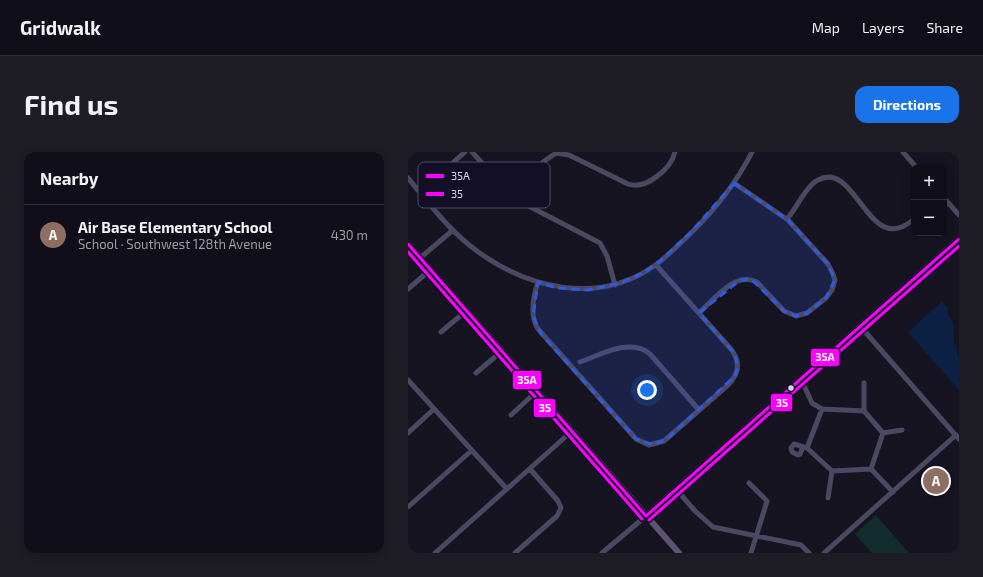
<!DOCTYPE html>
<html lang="en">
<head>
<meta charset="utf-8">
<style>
	body { margin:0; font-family:"Exo 2",sans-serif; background:#1e1d26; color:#f1f3f6 }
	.controls { position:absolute; right:12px; top:12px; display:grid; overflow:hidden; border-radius:8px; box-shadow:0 2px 10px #0003 }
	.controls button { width:36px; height:36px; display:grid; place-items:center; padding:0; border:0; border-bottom:1px solid #302f38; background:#100f19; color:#f1f3f6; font:20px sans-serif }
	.you { position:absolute; left:239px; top:238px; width:14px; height:14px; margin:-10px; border:3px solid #fff; border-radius:50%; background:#1a73e8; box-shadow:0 0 0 6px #1a73e833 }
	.badge { display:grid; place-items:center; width:26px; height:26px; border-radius:50%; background:#1a73e8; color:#fff; font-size:13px; font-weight:700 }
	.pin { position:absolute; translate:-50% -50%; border:2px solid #fff; box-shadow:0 1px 4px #0006 }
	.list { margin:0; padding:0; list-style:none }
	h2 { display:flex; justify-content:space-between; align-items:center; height:52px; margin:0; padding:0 16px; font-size:17px }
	h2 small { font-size:13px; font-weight:400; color:#9c9ca2 }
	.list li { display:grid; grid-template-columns:26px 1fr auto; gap:12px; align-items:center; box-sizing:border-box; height:60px; padding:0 16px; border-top:1px solid #302f38 }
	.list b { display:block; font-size:15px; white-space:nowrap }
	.list p { margin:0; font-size:13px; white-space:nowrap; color:#9c9ca2 }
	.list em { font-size:13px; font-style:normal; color:#9c9ca2 }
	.map { position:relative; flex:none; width:551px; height:401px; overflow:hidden; border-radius:12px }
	header { display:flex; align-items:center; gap:24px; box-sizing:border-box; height:56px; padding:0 20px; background:#100f19; border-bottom:1px solid #302f38 }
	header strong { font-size:19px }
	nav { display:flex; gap:22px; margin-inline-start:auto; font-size:14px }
	.intro { display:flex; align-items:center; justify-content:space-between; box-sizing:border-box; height:96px; padding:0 24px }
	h1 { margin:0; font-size:28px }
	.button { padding:10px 18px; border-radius:12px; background:#1a73e8; color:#fff; font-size:14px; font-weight:700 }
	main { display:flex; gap:24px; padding:0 24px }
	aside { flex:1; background:#100f19; border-radius:12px; box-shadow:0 2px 10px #0003 }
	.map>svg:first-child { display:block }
	.green { fill:#132c2d }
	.water { fill:#0d2144 }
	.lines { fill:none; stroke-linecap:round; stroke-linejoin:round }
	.minor { stroke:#4a4962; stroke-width:5 }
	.major { stroke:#5e5373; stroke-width:6 }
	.bus-1-casing { stroke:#130f26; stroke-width:6 }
	.bus-2-casing { stroke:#130f26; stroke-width:6 }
	.bus-1 { stroke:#f0f; stroke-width:3 }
	.bus-2 { stroke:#f0f; stroke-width:3 }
	.marked { fill:#305bdc; fill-opacity:0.2; stroke:#305bdc; stroke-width:3; stroke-dasharray:8 5; stroke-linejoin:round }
	.bus-dot { fill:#d9d4ff; stroke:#130f26; stroke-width:1.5 }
	.key { fill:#130f26; stroke:#4e4a67; stroke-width:1 }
	.key-label { font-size:11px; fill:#d9d4ff }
	.line-badge { stroke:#130f26; stroke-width:1.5 }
	.badge-label { font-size:11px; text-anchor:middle; font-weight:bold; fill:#fff }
</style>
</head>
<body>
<header>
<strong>Gridwalk</strong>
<nav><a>Map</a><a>Layers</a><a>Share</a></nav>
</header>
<div class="intro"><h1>Find us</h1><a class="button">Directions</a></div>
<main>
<aside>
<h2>Nearby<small></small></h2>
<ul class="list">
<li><span class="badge" style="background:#8d6e63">A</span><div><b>Air Base Elementary School</b><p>School · Southwest 128th Avenue</p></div><em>430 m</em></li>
</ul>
</aside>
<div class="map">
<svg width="551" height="401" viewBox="0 0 551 401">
	<rect width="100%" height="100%" fill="#161421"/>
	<path class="green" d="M468 363 501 401H464L447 382Z"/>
	<path class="water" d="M534 149 539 155 540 163 545 171 546 189 551 207V238L500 180Z"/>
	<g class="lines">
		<path class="minor" d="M64 0 107 47 192 91 199 104 207 133
			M495 0 508 15
			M0 26C21 51 42 80 69 99 121 137 190 153 246 114 258 106 269 94 280 84 306 59 328 32 344 0
			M12 40 57 0
			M536 46 551 63
			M113 51 135 10 148 1 161 3 220 32C238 38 263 17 267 0
			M379 67C389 56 397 35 410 28 449 7 460 108 506 67
			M12 106 45 78
			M130 130C125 145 121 163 130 177L228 287 241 293 256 289 320 233C331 222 333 210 323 197L248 113
			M0 137 22 118
			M291 161C306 148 326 119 349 130L376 159 388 164 399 161 418 146 424 138 427 128 425 122 420 112 380 68 326 31
			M452 174 551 287
			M33 180 58 159
			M172 210C192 203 223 185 242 202L291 258
			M68 221 94 199
			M393 227 404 251 414 257 456 259
			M0 228 99 337
			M456 231V259L475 281 494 278
			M103 263 129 239
			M0 281 26 257
			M395 295 392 302 390 303 384 300 383 296 386 292 399 296 414 257
			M399 296 424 319 463 317 485 340
			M463 317 475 281
			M341 331 359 349 343 401
			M268 337 287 359 305 375 393 393 401 401
			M420 346 424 319
			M0 355 63 299
			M27 401 164 279
			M107 401 149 364 153 356 150 349 122 317
			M194 401 238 364
			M416 401 548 283"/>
		<path class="major" d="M0 92 271 401
			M238 364 551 87"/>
		<defs>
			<path id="bus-1" d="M0 92 238 364
				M238 364 551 87"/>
			<path id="bus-2" d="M0 100 234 367
				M241 368 551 94"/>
		</defs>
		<use href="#bus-1" class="bus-1-casing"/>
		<use href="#bus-2" class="bus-2-casing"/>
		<use href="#bus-1" class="bus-1"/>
		<use href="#bus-2" class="bus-2"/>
	</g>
	<path class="marked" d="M326 31 380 68 420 112 427 128 418 146 399 161 388 164 376 159 343 127 332 128 291 161 326 201 330 215 327 224 260 286 246 293 228 287 133 182 125 164 130 130 149 136 180 138 212 131 233 122 251 110 285 78Z"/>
	<circle class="bus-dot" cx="383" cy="236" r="3.5"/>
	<rect x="10" y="10" width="132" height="46" rx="6" class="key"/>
	<rect x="18" y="22" width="18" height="4" fill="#f0f"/>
	<rect x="18" y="40" width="18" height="4" fill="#f0f"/>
	<g class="key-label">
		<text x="43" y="28">35A</text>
		<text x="43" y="46">35</text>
	</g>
	<g class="line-badge">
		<rect x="402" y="196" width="30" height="19" rx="4" fill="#f0f"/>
		<rect x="104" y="218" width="30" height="20" rx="4" fill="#f0f"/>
		<rect x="362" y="241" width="23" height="19" rx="4" fill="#f0f"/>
		<rect x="125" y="246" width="23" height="20" rx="4" fill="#f0f"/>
	</g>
	<g class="badge-label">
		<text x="417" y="209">35A</text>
		<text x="119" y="232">35A</text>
		<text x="374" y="255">35</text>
		<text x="137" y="260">35</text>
	</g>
</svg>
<div class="controls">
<button>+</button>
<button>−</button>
</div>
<div class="you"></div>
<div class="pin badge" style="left:528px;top:329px;background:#8d6e63">A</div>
</div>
</main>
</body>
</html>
